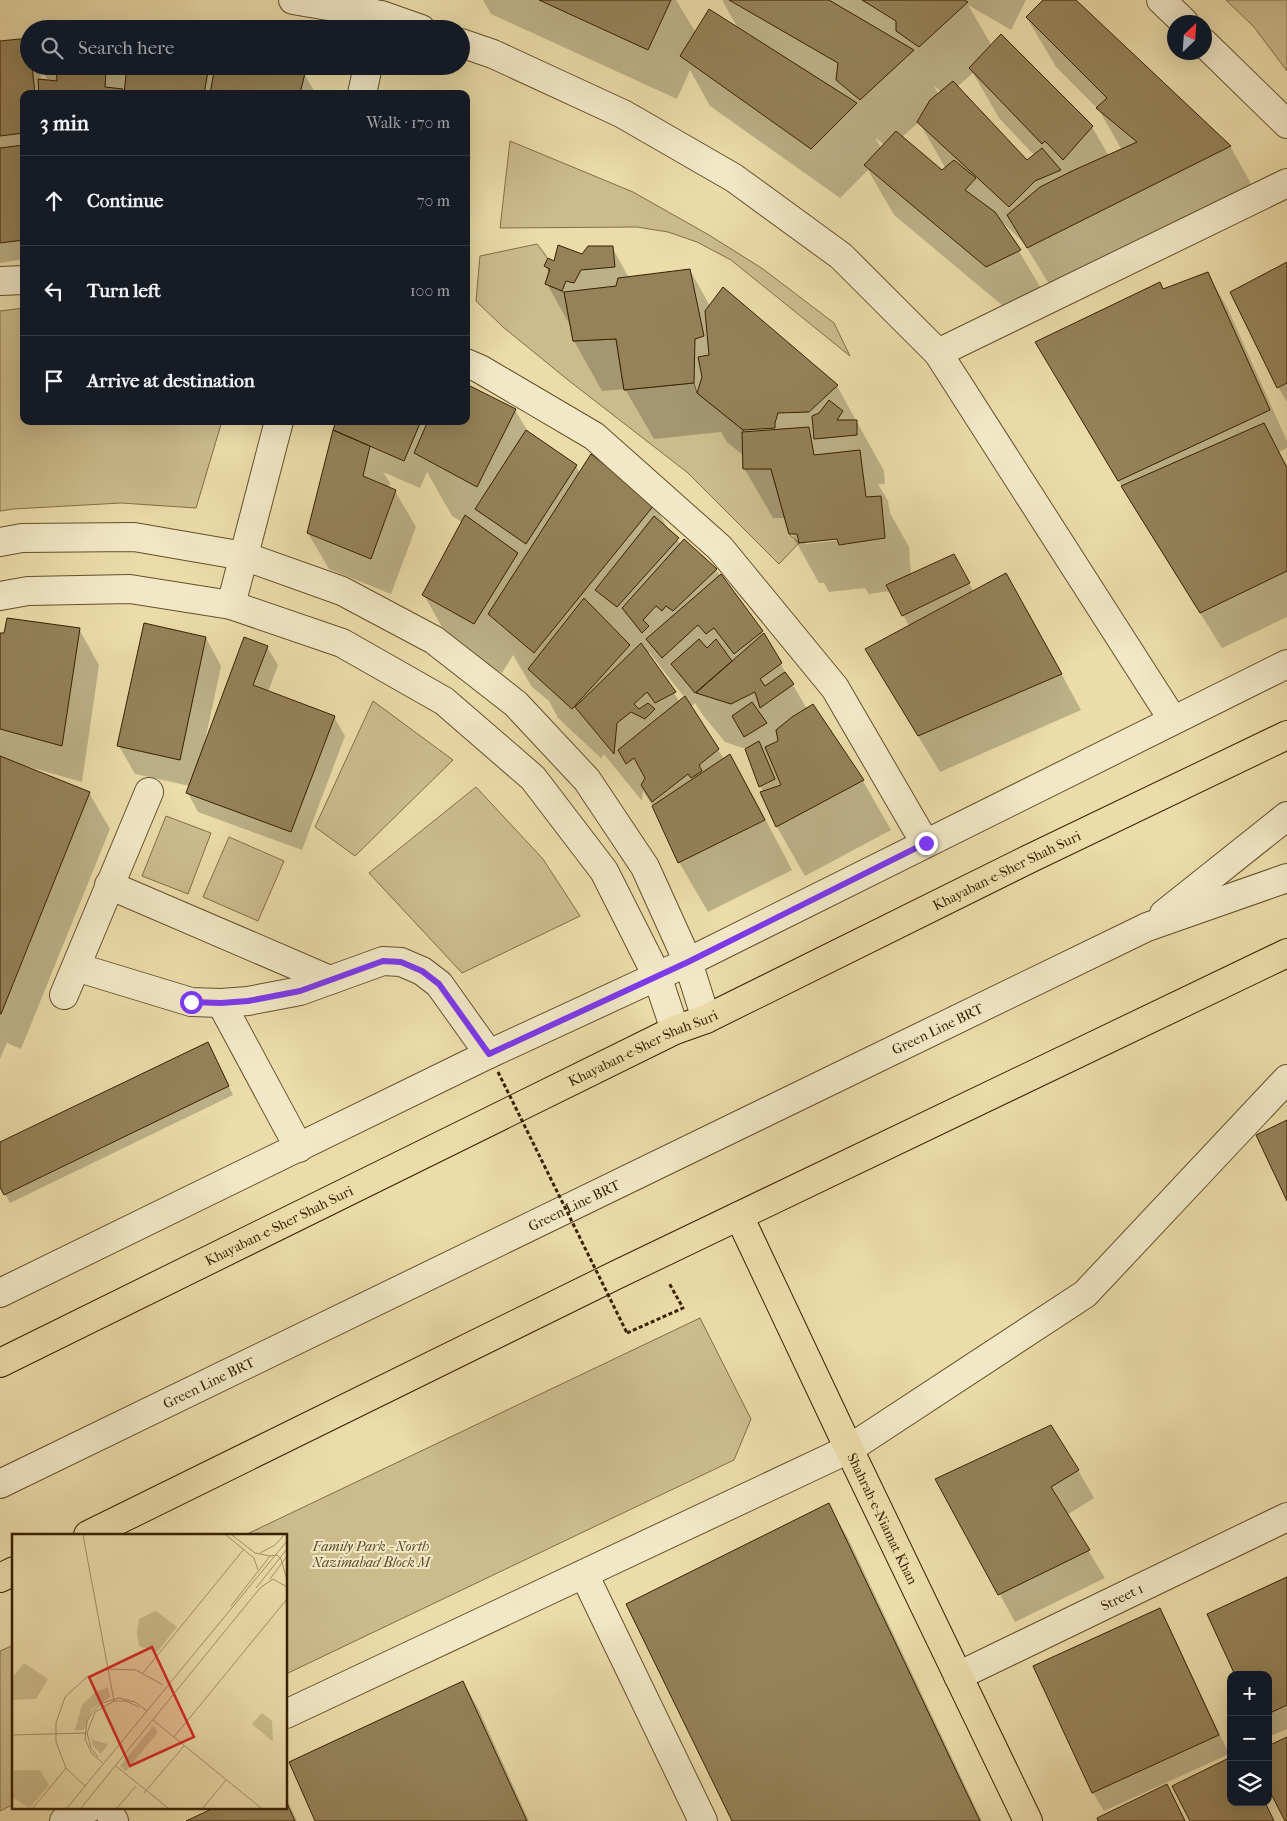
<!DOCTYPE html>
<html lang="en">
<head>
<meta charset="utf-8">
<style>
	body { margin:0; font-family:"IM FELL French Canon",serif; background:#242831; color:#f1f3f6 }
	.controls { position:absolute; right:15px; bottom:15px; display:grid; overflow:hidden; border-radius:10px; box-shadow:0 5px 20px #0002 }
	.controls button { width:45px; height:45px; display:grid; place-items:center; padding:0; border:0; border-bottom:1px solid #363941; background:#171b24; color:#f1f3f6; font:25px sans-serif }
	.compass { position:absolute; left:1167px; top:15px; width:45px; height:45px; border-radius:50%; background:#171b24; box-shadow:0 5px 20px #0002; rotate:25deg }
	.stop { position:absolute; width:15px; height:15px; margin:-11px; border:4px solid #7c3aed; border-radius:50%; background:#fff }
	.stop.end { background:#7c3aed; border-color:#fff; box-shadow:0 1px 5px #0008 }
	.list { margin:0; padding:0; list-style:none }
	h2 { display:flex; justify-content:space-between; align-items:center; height:65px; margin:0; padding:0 20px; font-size:21px }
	h2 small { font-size:16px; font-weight:400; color:#9ea1a6 }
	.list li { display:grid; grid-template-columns:32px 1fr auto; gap:15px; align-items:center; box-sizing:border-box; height:90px; padding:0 20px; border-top:1px solid #363941 }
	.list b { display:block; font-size:19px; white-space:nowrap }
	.list em { font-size:16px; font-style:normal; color:#9ea1a6 }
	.icon { flex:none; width:28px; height:28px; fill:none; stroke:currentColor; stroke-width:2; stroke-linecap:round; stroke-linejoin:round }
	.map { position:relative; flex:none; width:1287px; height:1821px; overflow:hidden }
	.search { position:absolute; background:#171b24; box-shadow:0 5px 20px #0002; left:20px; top:20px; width:450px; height:55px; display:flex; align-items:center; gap:12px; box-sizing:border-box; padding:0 18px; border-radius:28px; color:#9ea1a6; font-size:19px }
	.panel { position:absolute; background:#171b24; box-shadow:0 5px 20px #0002; left:20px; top:90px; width:450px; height:335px; border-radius:10px }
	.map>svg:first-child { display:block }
	.green { fill:#ccbc8c; stroke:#826e46 }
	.shadow { fill:#0003; fill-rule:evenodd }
	.building { fill:#958258; stroke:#372101 }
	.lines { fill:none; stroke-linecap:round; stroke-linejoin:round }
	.minor-casing { stroke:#64502b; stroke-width:30 }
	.major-casing { stroke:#372101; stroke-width:30 }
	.path { stroke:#372101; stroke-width:3; stroke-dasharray:4 2.5; stroke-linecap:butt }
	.minor { stroke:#f2e8c7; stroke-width:28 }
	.major { stroke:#ebdca9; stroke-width:28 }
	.path-bridge { stroke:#372101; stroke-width:3; stroke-dasharray:4 2.5; stroke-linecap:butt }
	.route { stroke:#7c3aed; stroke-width:6 }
	.labels { text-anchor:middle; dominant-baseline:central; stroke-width:4; stroke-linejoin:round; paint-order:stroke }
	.street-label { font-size:14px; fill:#372101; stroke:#f2e8c7 }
	.park-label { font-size:14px; font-style:italic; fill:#5c4824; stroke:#f2e8c7 }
	.inset-road { fill:none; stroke:#a39166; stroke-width:1 }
	.view { fill:#d62828; fill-opacity:0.15; stroke:#d62828; stroke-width:2.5 }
	.inset-edge { fill:none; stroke:#372101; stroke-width:2.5 }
</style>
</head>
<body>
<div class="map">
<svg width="1287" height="1821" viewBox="0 0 1287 1821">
	<rect width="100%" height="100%" fill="#ebdca9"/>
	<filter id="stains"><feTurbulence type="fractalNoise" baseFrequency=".004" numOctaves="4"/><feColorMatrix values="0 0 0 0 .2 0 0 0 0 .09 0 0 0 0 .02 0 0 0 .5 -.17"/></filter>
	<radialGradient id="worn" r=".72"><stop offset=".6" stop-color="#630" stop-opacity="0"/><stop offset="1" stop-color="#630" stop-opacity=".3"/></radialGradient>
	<path class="green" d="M1226 0H1287V71L1254 27Z
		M510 141 633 192 709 235 763 269 834 323 850 356 731 260 697 242 668 232 637 227 500 228Z
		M537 244C550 260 552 264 545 284L564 292 573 341 616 339 624 390 694 383 697 393 743 430V468L771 469 789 534 799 543 779 564 688 473 568 380 503 327 476 301 480 256Z
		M24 308V421H222L196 508 121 503 13 509 0 511V311Z
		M373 701 453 760 355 856 315 827Z
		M476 787 543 859 580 916 462 973 369 873Z
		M166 816 211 833 188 894 142 876Z
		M229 837 284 861 258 921 203 897Z
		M700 1318 751 1419 734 1460 286 1674V1535H245Z
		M14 1645V1804L0 1811V1651Z"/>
	<path class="shadow" d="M483 0H676L696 33 739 30 722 0H1026L1011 30 968 5 992 46 1001 36 1092 127 1109 156 1122 150 1099 110 1056 67 1027 18 1045 0H1074L1230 146 1258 196 1057 297 1024 243 1001 221 1048 300 1015 316 894 215 868 170 840 198 710 106 690 70 677 99 491 14ZM973 73 999 118 1035 156 1027 162 957 87ZM934 86 942 92 939 95ZM919 122 946 169 942 172 902 137ZM876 138 884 145 881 148 876 139Z
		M0 42 29 66H268L304 74 315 92V94H24V259L0 263ZM40 67 46 77 48 81 41 80Z
		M612 247 629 278 690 270 710 306 837 386 884 471 885 484H878L888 501 890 513 909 547 911 575 953 556 974 592 1027 610 1081 710 940 772 887 685 909 626 890 591 869 594 865 588 829 592 824 583H819L791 533 786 518H773L744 468V456L727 442 721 432 654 439 625 389 602 391 574 341 571 327 547 284 550 274 545 266ZM843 537V540L805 544V541Z
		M1287 263V402L1278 387Z
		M1207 273 1228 309 1287 441V448L1279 452 1287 466V617L1222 648 1139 516 1058 378Z
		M515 410 530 435 576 466 580 473 654 505 670 532 681 544 684 541 716 570 762 632 807 709 863 781 891 830 805 876 777 827 746 749 725 742 702 714 695 703 691 707 724 759 730 755 758 805 792 870 708 912 679 862 656 812 643 791 642 801 604 754 601 758 558 718 549 701 532 687 513 655 502 673 452 645 424 595 462 522 452 516 427 472 420 488 383 472 390 483 389 488 395 491 416 527 391 594 329 569 308 533 337 421H466ZM649 652 685 698 680 702 647 654Z
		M79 629 99 665 82 782 26 766V768L89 793 110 829 21 1049 7 1043 0 1059V635Z
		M206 638 221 666 205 741 207 742 267 647 278 665 268 692 334 717 345 736 302 850 198 812 188 793 190 786 135 774 119 746Z
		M212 1052 233 1095 10 1203 0 1184V1143Z
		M1078 1470 1094 1498 1067 1515 1105 1578 1015 1622 937 1480Z
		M829 1505 849 1540 982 1821H733Z
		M1287 1579V1729L1268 1737V1675Z
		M1159 1609 1170 1628 1229 1754 1104 1811 1093 1793 1035 1666Z
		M463 1682 479 1710 529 1821H316Z
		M1167 1785 1186 1821H1099Z
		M286 1798 297 1821H189L286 1807Z"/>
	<path class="building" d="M539 0H671L648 50Z
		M729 0H829L914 50 860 100 836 80 838 63Z
		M862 0H964L968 2 919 47 896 31V21Z
		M1043 0H1076L1231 146 1027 248 1007 215 1040 187 1072 171 1137 142 1096 108 1107 98 1026 17Z
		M709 9 857 103 811 149 680 56Z
		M1001 34 1093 126 1063 160 1045 141 1042 144 969 68Z
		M29 38V66H32L35 94H24V133L0 136V41Z
		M42 66H121V73L106 72 105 87 123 89 122 94H39L38 79 57 81 56 67Z
		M127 66H209L204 94H124Z
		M215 66H274L305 73 300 94H210Z
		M953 81 1027 160 1042 148 1061 170 1035 181 1009 207 917 122 930 100Z
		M896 131 942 170 954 160 976 178 965 190 995 212 1021 250 986 267 864 165Z
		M24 145V240L0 243V148Z
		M558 245 582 254 588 246H613L615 267 581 270 574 283 566 281 562 291 545 284 550 269 544 266 548 258 554 261Z
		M1287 262V383L1277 388 1230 292Z
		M690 269 704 336 695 339 694 383 624 390 616 339 573 341 564 292 616 286 618 278Z
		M1208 272 1270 410 1118 481 1035 342 1160 282 1163 289Z
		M723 287 838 385 809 412 778 413 775 423V428L743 430 697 393 702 377 698 357 709 355 705 311Z
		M466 384 516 409 477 487 414 453 428 421H466Z
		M829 400 843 411 837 420H857V435L814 439 812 416 819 413Z
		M336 421H421L404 461 333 430Z
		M1264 423 1287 468V571L1200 613 1121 486Z
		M809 427 814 455 860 450 866 497 881 496 885 538 839 545 837 539 799 543 797 534H789L771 469H743L742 432Z
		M333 430 370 446 363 476 396 490 371 559 307 533Z
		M526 430 577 465 526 544 475 509Z
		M591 454 655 504 534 653 488 614Z
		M465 515 518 553 474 624 422 595Z
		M654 516 679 538 617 607 595 590Z
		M684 539 717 569 673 611 666 606 662 611 656 606 643 620 649 626 642 633 622 608Z
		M954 554 970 583 902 616 886 585Z
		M1006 573 1062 674 918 736 865 649Z
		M721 574 763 631 734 654 714 628 706 634 698 625 662 658 646 639Z
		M584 598 630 645 572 709 528 669Z
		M7 618 80 628 62 746 0 729V633H4Z
		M144 623 206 637 180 760 117 746Z
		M764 633 782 663 760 679 765 686 785 672 794 684 760 708 755 692 731 704 696 693Z
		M244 637 268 646 253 685 335 716 291 832 186 793Z
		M699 639 707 648 716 639 732 661 695 693 671 664Z
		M641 643 676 692 655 703 647 692 634 704 639 709 648 703 655 709 645 719 631 712 617 723 614 754 575 707Z
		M685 696 719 749 699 765 702 771 691 778 688 774 652 802 641 785 645 778 634 758 626 764 618 750Z
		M752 702 767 723 744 737 732 716Z
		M813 704 864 780 776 827 760 792 781 785 765 747 778 741 776 730 792 717Z
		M759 741 775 779 759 787 745 749Z
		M730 754 765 820 678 863 652 806Z
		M0 756 90 792 1 1014H0Z
		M208 1042 229 1086 4 1195 0 1187V1142Z
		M1287 1120V1201L1256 1135Z
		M1051 1425 1079 1470 1051 1487 1090 1550 998 1595 935 1479Z
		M829 1503 980 1821H732L626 1604Z
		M1287 1577V1705L1268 1714V1675H1235L1207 1614Z
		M1160 1608 1219 1735 1092 1793 1033 1666Z
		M463 1681 527 1821H315L289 1762Z
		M1287 1737V1821H1285L1268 1788V1746Z
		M1231 1757V1802H1265L1274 1821H1190L1172 1786Z
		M1167 1784 1185 1821H1098L1097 1818Z
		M286 1801 295 1821H186L216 1807H286Z"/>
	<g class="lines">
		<defs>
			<g id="minor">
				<path d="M293 0 381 15 421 29"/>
				<path d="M1161 0 1184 22"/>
				<path d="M461 43 493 54 623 114 734 178 841 256 938 353 1173 720"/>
				<path d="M1204 43 1287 124"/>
				<path d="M362 94 368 66"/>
				<path d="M0 281 24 280"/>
				<path d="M938 353 1287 183"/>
				<path d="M466 363 480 369 594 436 720 548 835 688 925 843"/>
				<path d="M0 542 22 538 134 537 244 556 342 591 434 640 516 704 587 780 645 867 688 962 706 1019"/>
				<path d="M0 596 28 591 130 589 231 605 342 643 444 701 533 778 604 871 657 976 675 1030"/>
				<path d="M231 605 279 421"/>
				<path d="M109 885 330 980"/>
				<path d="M1164 914 1287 816"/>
				<path d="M76 967 191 1002 221 1003 248 1001 300 991 383 961 401 962 422 971 439 984 489 1054"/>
				<path d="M64 995 149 792"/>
				<path d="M221 1003 299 1148"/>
				<path d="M0 1293 489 1054 688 962 1287 664"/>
				<path id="s1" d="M0 1484 1147 927 1287 878"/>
				<path d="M584 1574 703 1821"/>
				<path id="s2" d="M958 1676 1287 1517"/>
				<path d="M286 1714 849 1449 1085 1294 1287 1079"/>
				<path d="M107 1807 114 1821"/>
				<path d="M64 1821 91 1807"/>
			</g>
			<g id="major">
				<path id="s3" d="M739 1216 849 1449 1028 1821"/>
				<path id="s4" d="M0 1363 675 1030 706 1019 1029 859 1287 735"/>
				<path d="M88 1535 616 1275 1287 953"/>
				<path d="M0 1578 14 1571"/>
			</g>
		</defs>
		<use href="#minor" class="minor-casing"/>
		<use href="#major" class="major-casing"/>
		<path class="path" d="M627 1333 683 1308 669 1283"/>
		<use href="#minor" class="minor"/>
		<use href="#major" class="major"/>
		<path class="path-bridge" d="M498 1072 627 1333"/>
	</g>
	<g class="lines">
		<path class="route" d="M191 1002 221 1003 248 1001 300 991 383 961 401 962 422 971 439 984 489 1054 688 962 926 843"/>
	</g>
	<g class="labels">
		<g class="street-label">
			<text stroke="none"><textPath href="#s4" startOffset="1121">Khayaban-e-Sher Shah Suri</textPath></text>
			<text stroke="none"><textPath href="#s1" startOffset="1042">Green Line BRT</textPath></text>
			<text stroke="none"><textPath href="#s4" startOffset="716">Khayaban-e-Sher Shah Suri</textPath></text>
			<text stroke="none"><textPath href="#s1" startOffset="638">Green Line BRT</textPath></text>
			<text stroke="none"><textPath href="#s4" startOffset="311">Khayaban-e-Sher Shah Suri</textPath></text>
			<text stroke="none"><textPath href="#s1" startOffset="232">Green Line BRT</textPath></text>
			<text stroke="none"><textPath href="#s3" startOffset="335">Shahrah-e-Niamat Khan</textPath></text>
			<text stroke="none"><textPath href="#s2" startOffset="182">Street 1</textPath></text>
		</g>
		<g class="park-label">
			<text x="371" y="1546">Family Park - North<tspan x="371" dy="16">Nazimabad Block M</tspan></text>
		</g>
	</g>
	<g transform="translate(12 1534)">
		<rect width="275" height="275" fill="#ebdca9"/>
		<path d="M144 77 165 93 145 118 127 112 125 99 127 85ZM12 129 36 145 24 165 0 166V144ZM96 153 98 163 80 175 72 196H63L70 171 82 159ZM250 179 260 187 261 208 240 190ZM141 192 146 198 114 237 108 232ZM78 197 81 206 96 210 89 220 81 212ZM2 236H28L37 251 18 274 1 264Z" fill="#ccbc8c"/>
		<path class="inset-road" d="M71 1 102 167M214 1 242 24 246 36M220 1 243 19 258 22M248 19 263 11 272 1M258 45 275 22M244 54 275 15M219 72 258 22 265 21 269 25 275 46M131 139 232 15M141 186 249 274M0 201 74 199M162 203 275 65M86 223 79 214 75 199 83 178 102 167H114L127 173M91 229 80 220 73 205 75 187 81 177 90 169 107 164 123 168 135 177M104 232 156 274M73 252 54 234 44 208V189L53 163 75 143 96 135 124 136 151 151M132 259 172 212M21 274 54 234M55 274 275 7M69 274 248 54 261 45 275 53M105 274 124 252M191 274 214 246"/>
		<path class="view" d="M140 113 182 203 118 232 77 143Z"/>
		<rect width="275" height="275" class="inset-edge"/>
	</g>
	<rect width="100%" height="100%" filter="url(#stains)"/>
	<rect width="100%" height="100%" fill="url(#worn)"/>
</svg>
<div class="controls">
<button>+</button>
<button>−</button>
<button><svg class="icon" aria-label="layers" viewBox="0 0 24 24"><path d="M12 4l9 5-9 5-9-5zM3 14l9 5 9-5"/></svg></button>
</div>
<svg class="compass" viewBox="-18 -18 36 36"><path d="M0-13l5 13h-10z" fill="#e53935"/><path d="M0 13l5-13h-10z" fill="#9ea1a6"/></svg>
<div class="stop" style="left:191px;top:1002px"></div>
<div class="stop end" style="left:926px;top:843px"></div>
<div class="search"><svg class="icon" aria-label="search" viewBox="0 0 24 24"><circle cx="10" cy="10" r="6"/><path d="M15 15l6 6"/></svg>Search here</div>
<section class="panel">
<h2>3 min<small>Walk · 170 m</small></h2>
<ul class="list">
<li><svg class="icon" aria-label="ahead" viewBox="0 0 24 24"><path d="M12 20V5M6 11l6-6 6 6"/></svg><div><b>Continue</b></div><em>70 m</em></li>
<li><svg class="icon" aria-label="left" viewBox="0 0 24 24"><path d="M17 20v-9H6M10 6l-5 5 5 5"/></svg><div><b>Turn left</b></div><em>100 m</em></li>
<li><svg class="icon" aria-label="arrive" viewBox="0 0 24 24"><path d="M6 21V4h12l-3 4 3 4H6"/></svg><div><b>Arrive at destination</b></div></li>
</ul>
</section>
</div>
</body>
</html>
